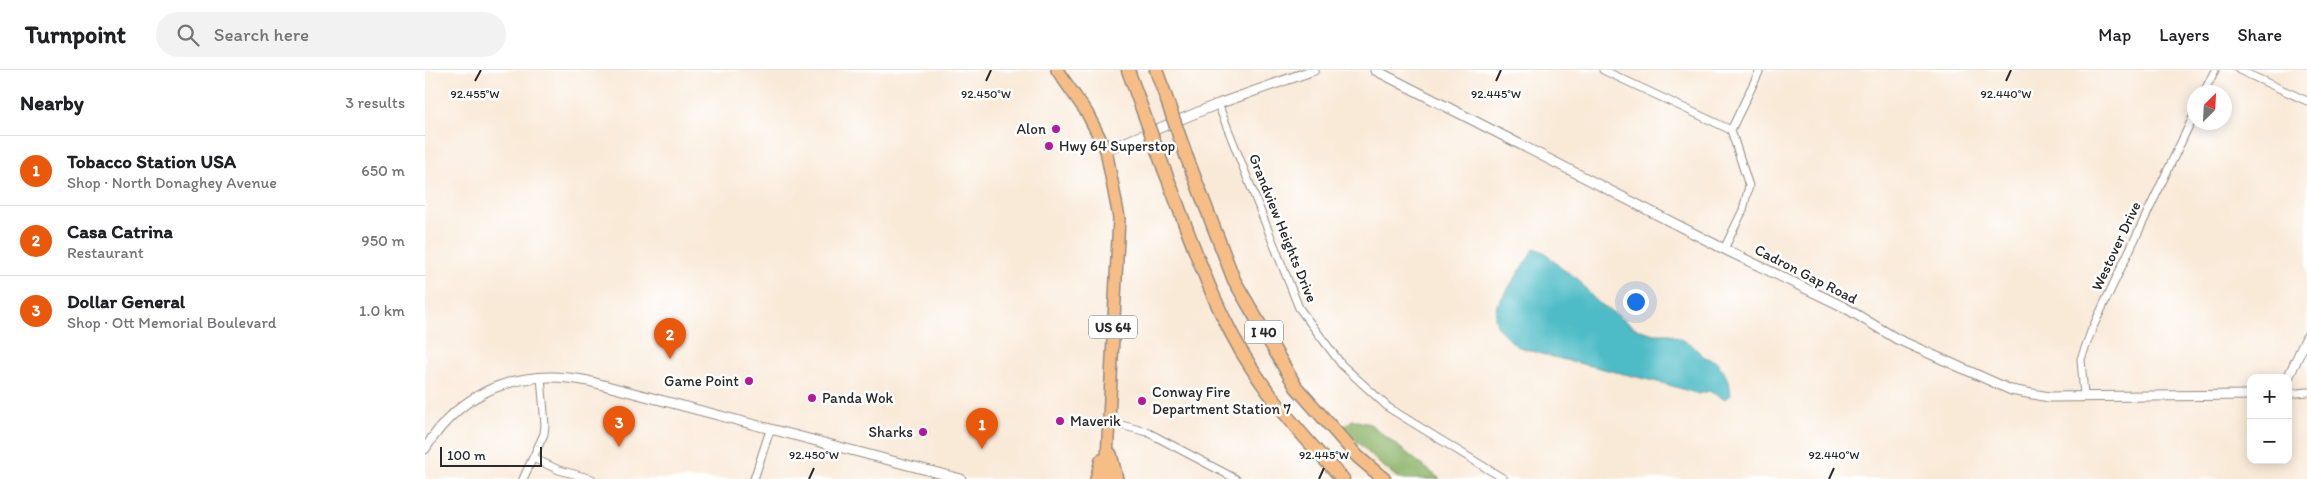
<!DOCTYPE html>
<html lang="en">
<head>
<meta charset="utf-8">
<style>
	body { margin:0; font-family:Itim,sans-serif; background:#f2f2f2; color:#202124 }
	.controls { position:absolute; right:15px; bottom:15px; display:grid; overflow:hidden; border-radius:10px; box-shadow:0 2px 12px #0003 }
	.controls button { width:45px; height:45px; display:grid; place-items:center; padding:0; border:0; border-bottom:1px solid #e0e0e0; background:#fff; color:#202124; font:25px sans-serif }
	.compass { position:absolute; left:1762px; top:15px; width:45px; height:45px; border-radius:50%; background:#fff; box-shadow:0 2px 12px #0003; rotate:24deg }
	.scale { position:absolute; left:15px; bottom:12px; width:102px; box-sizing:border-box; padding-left:5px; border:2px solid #2b2b2b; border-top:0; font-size:14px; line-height:18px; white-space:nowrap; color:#2b2b2b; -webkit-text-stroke:4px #fff; paint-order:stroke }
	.you { position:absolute; left:1210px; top:231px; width:18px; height:18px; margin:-12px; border:4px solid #fff; border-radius:50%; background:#1a73e8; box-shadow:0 0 0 8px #1a73e833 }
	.badge { display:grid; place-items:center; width:32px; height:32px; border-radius:50%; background:#ea580c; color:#fff; font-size:16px; font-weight:700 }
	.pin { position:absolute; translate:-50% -41px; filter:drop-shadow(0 1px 2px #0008) }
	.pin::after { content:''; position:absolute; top:26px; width:18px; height:15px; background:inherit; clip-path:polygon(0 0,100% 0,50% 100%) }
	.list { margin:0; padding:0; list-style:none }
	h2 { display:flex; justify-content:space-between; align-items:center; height:65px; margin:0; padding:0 20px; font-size:21px }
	h2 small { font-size:16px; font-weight:400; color:#757577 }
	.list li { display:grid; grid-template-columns:32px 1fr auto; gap:15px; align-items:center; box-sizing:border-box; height:70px; padding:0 20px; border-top:1px solid #e0e0e0 }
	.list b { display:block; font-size:19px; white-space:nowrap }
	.list p { margin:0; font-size:16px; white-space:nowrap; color:#757577 }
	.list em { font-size:16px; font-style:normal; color:#757577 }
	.icon { flex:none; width:28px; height:28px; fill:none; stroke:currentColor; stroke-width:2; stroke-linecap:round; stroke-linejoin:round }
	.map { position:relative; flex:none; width:1882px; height:409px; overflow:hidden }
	header { display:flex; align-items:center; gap:30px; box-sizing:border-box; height:70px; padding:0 25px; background:#fff; border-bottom:1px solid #e0e0e0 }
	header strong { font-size:24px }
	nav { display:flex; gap:28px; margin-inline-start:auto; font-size:18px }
	.search { width:350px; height:45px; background:#f2f2f2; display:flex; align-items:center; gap:12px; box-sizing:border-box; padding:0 18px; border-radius:28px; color:#757577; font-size:19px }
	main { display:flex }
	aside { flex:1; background:#fff }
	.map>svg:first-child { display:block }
	.forest { fill:#8cb369; stroke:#5c6f4a }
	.water { fill:#4ebcc6; stroke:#3c7478 }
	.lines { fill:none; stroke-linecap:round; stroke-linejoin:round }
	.minor-casing { stroke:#928a81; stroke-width:9 }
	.tertiary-casing { stroke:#928a81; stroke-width:11 }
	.primary-casing { stroke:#928a81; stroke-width:14 }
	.motorway-casing { stroke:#928a81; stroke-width:15 }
	.minor { stroke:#fff; stroke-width:7 }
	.tertiary { stroke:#fff; stroke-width:9 }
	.primary { stroke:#f6be86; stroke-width:11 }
	.motorway { stroke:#f6be86; stroke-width:12 }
	.motorway-bridge-casing { stroke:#928a81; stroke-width:15; stroke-linecap:butt }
	.motorway-bridge { stroke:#f6be86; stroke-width:12 }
	.ticks { fill:none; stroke:#2b2b2b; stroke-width:2 }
	.poi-dot { fill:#b5179e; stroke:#fff; stroke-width:2 }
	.labels { text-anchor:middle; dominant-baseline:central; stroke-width:5; stroke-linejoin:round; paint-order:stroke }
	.shield { fill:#fff; stroke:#6b6b6b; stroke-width:1 }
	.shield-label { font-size:14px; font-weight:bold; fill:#2b2b2b }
	.poi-label { font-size:15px; fill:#2b2b2b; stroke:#fff; text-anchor:start }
	.street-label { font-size:15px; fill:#2b2b2b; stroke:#fff }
	.ticks-label { font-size:12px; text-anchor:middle; fill:#2b2b2b; stroke:#fff; stroke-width:5; stroke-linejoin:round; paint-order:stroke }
</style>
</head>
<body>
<header>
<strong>Turnpoint</strong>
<div class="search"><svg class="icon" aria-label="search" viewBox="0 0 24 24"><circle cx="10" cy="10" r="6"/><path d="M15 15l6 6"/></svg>Search here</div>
<nav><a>Map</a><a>Layers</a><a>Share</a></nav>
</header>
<main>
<aside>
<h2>Nearby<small>3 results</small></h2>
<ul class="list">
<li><span class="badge">1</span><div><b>Tobacco Station USA</b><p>Shop · North Donaghey Avenue</p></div><em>650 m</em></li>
<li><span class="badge">2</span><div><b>Casa Catrina</b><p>Restaurant</p></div><em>950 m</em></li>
<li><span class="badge">3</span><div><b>Dollar General</b><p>Shop · Ott Memorial Boulevard</p></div><em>1.0 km</em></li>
</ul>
</aside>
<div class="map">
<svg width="1882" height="409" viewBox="0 0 1882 409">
	<rect width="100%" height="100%" fill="#fff"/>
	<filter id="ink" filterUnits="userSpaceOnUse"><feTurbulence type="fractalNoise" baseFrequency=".02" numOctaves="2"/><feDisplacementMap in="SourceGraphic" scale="10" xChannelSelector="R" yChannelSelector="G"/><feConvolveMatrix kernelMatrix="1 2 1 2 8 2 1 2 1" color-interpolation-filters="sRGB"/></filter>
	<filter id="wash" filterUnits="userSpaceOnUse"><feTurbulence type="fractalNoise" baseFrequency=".0096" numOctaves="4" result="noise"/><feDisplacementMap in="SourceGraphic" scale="20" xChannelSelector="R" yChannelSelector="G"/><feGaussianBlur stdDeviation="1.12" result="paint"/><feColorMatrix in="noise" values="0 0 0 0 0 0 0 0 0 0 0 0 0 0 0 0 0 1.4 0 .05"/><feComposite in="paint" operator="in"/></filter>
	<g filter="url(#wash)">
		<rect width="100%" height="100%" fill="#f9e9d7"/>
		<path class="forest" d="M927 350 945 354 1015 409H974L954 393 918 358Z"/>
		<path class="water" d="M1110 178 1121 183 1136 198 1152 208 1170 230 1212 259 1229 264H1245L1267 275 1278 286 1292 292 1304 311 1306 325 1299 329 1284 321 1274 324 1237 313 1124 286 1091 276 1073 258 1070 248 1072 235Z"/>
	</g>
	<g filter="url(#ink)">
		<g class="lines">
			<defs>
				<path id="minor" d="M1178 0 1306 60
					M1814 0 1882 31
					M1779 22 1790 0
					M793 34 874 238 917 295 964 338 1079 409
					M1299 179 1318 140 1324 116 1306 60 1335 0
					M1863 324 1882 322
					M1659 326 1656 289 1667 259 1770 43
					M685 352 722 362 811 409
					M108 388 134 400 167 409
					M98 409 119 364 120 355 116 307
					M329 409 345 360"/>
				<path id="tertiary" d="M950 0 1299 179 1419 237 1472 269 1586 320 1624 327 1826 325
					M681 80 793 34 889 0
					M1863 308 1882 267
					M0 379C36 320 95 297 163 311L536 409"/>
				<path id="primary" d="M632 0 662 43 681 80 694 148 681 409
					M686 384 692 409
					M671 409 676 390"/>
				<path id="motorway" d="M703 0 712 25
					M731 0 738 19
					M762 88 809 210 871 317 933 387 959 409
					M739 99C765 165 787 237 826 297 852 337 885 375 918 409"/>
			</defs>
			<use href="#minor" class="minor-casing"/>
			<use href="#tertiary" class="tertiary-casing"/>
			<use href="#primary" class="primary-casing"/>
			<use href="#motorway" class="motorway-casing"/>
			<use href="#minor" class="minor"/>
			<use href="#tertiary" class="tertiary"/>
			<use href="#primary" class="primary"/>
			<use href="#motorway" class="motorway"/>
			<defs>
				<path id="motorway-bridge" d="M738 19 762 88
					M712 25 739 99"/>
			</defs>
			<use href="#motorway-bridge" class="motorway-bridge-casing"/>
			<use href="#motorway-bridge" class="motorway-bridge"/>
		</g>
	</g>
	<path class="ticks" d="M50 11 56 0M561 11 566 0M1071 11 1076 0M1581 11 1586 0M384 409 389 398M894 409 899 398M1404 409 1409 398"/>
	<g class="poi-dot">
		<circle cx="631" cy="59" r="5"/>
		<circle cx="624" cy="76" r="5"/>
		<circle cx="324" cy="311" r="5"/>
		<circle cx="387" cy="328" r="5"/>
		<circle cx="717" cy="331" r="5"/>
		<circle cx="635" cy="351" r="5"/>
		<circle cx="498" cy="362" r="5"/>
	</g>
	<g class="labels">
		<g class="shield">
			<rect x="664" y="245.5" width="48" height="23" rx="4"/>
			<rect x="820" y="250.5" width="38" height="23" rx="4"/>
		</g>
		<g class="shield-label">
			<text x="688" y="257">US 64</text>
			<text x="839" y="262">I 40</text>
		</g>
		<g class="poi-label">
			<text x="621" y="59" text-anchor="end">Alon</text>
			<text x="634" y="76">Hwy 64 Superstop</text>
			<text x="314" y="311" text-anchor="end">Game Point</text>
			<text x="727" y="322">Conway Fire<tspan x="727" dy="17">Department Station 7</tspan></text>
			<text x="397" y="328">Panda Wok</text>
			<text x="645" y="351">Maverik</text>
			<text x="488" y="362" text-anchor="end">Sharks</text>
		</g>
		<g class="street-label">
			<text transform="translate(858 158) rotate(68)">Grandview Heights Drive</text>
			<text transform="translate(1691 176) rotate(-65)">Westover Drive</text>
			<text transform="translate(1381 204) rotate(27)">Cadron Gap Road</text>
		</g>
	</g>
	<g class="ticks-label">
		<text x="50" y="28">92.455°W</text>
		<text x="561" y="28">92.450°W</text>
		<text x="1581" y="28">92.440°W</text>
		<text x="1071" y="28">92.445°W</text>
		<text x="389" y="389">92.450°W</text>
		<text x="899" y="389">92.445°W</text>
		<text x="1409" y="389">92.440°W</text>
	</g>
</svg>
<div class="controls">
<button>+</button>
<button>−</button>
</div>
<svg class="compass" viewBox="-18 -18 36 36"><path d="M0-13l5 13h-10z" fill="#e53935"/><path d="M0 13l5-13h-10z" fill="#757577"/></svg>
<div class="scale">100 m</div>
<div class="you"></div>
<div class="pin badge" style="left:557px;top:379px">1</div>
<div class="pin badge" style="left:245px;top:289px">2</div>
<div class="pin badge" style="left:194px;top:377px">3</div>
</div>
</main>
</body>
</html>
